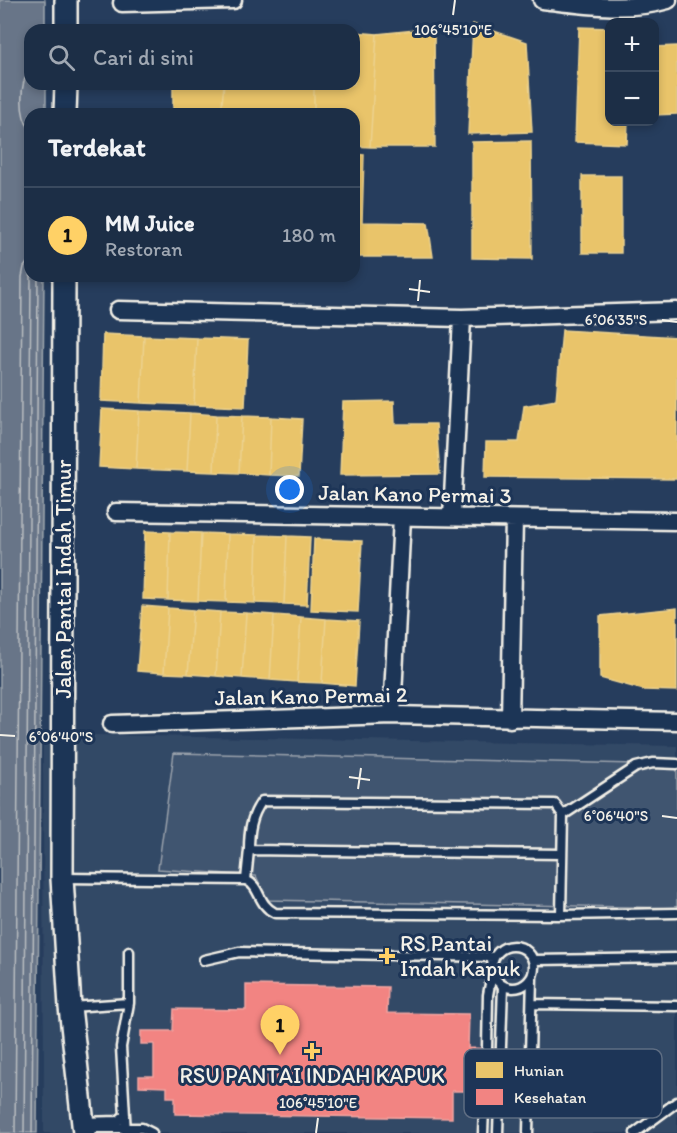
<!DOCTYPE html>
<html lang="id">
<head>
<meta charset="utf-8">
<style>
	body { margin:0; font-family:Itim,sans-serif; background:#293a51; color:#f1f3f6 }
	.controls { position:absolute; right:18px; top:18px; display:grid; overflow:hidden; border-radius:12px; box-shadow:0 3px 9px #0003 }
	.controls button { width:54px; height:54px; display:grid; place-items:center; padding:0; border:0; border-bottom:2px solid #3a4a5f; background:#1c2e46; color:#f1f3f6; font:30px sans-serif }
	.you { position:absolute; left:290px; top:490px; width:21px; height:21px; margin:-15px; border:4px solid #fff; border-radius:50%; background:#1a73e8; box-shadow:0 0 0 9px #1a73e833 }
	.badge { display:grid; place-items:center; width:39px; height:39px; border-radius:50%; background:#ffd166; color:#111; font-size:20px; font-weight:700 }
	.pin { position:absolute; translate:-50% -50px; filter:drop-shadow(0 2px 3px #0008) }
	.pin::after { content:''; position:absolute; top:32px; width:21px; height:18px; background:inherit; clip-path:polygon(0 0,100% 0,50% 100%) }
	.list { margin:0; padding:0; list-style:none }
	h2 { display:flex; justify-content:space-between; align-items:center; height:78px; margin:0; padding:0 24px; font-size:26px }
	h2 small { font-size:20px; font-weight:400; color:#a0a8b3 }
	.list li { display:grid; grid-template-columns:39px 1fr auto; gap:18px; align-items:center; box-sizing:border-box; height:96px; padding:0 24px; border-top:2px solid #3a4a5f }
	.list b { display:block; font-size:22px; white-space:nowrap }
	.list p { margin:0; font-size:20px; white-space:nowrap; color:#a0a8b3 }
	.list em { font-size:20px; font-style:normal; color:#a0a8b3 }
	.icon { flex:none; width:33px; height:33px; fill:none; stroke:currentColor; stroke-width:2; stroke-linecap:round; stroke-linejoin:round }
	.map { position:relative; flex:none; width:677px; height:1133px; overflow:hidden }
	.search { position:absolute; background:#1c2e46; box-shadow:0 3px 9px #0003; left:24px; top:24px; width:336px; height:66px; display:flex; align-items:center; gap:15px; box-sizing:border-box; padding:0 21px; border-radius:18px; color:#a0a8b3; font-size:22px }
	.panel { position:absolute; background:#1c2e46; box-shadow:0 3px 9px #0003; left:24px; top:108px; width:336px; height:174px; border-radius:18px }
	.map>svg:first-child { display:block }
	.built { fill:#334966 }
	.green { fill:#40546f; stroke:#9aa2ac; stroke-width:1.5 }
	.water { fill:#677588; stroke:#9fa7ae; stroke-width:1.5 }
	.homes { fill:#e9c46a; stroke:#ecd290; stroke-width:1.5 }
	.health { fill:#f28482; stroke:#f3a5a1; stroke-width:1.5 }
	.lines { fill:none; stroke-linecap:round; stroke-linejoin:round }
	.shore { stroke:#bcbfc2; stroke-width:1.5 }
	.service-casing { stroke:#f4f1e8; stroke-width:13 }
	.minor-casing { stroke:#f4f1e8; stroke-width:21 }
	.tertiary-casing { stroke:#f4f1e8; stroke-width:26 }
	.service { stroke:#1d3557; stroke-width:8 }
	.minor { stroke:#1d3557; stroke-width:16 }
	.tertiary { stroke:#1d3557; stroke-width:21 }
	.ticks { fill:none; stroke:#f4f1e8; stroke-width:2 }
	.poi-dot { fill:#ffd166; stroke:#1d3557; stroke-width:2 }
	.labels { text-anchor:middle; dominant-baseline:central; stroke-width:6; stroke-linejoin:round; paint-order:stroke }
	.street-label { font-size:22px; fill:#f4f1e8; stroke:#1d3557 }
	.poi-label { font-size:22px; fill:#f4f1e8; stroke:#1d3557; text-anchor:start }
	.key { fill:#1d3557; stroke:#5e6d82; stroke-width:1.5 }
	.key-label { font-size:16px; fill:#f4f1e8 }
	.ticks-label { font-size:15px; text-anchor:middle; fill:#f4f1e8; stroke:#1d3557; stroke-width:6; stroke-linejoin:round; paint-order:stroke }
</style>
</head>
<body>
<div class="map">
<svg width="677" height="1133" viewBox="0 0 677 1133">
	<rect width="100%" height="100%" fill="#263d5d"/>
	<filter id="ink" filterUnits="userSpaceOnUse"><feTurbulence type="fractalNoise" baseFrequency=".0167" numOctaves="2"/><feDisplacementMap in="SourceGraphic" scale="12" xChannelSelector="R" yChannelSelector="G"/><feConvolveMatrix kernelMatrix="1 2 1 2 8 2 1 2 1" color-interpolation-filters="sRGB"/></filter>
	<g filter="url(#ink)">
		<path class="built" d="M43 734 677 746V1133H44Z"/>
		<path class="green" d="M174 753 677 765V908L267 900 256 876 158 869Z"/>
		<path class="water" d="M0 0H45V30H30V84H46V114H30V276H44L37 1133H0Z"/>
		<path class="homes" d="M473 24 527 42 532 132 468 134Z
			M579 27 610 28V122H628L627 144 575 142Z
			M434 28 435 147H370L377 34Z
			M354 32 377 34 370 147 354 146V114H314V84H354Z
			M677 46V114L654 115V47Z
			M173 84H224L221 114H173Z
			M224 84H314V114H221Z
			M531 141 532 259 472 258V142Z
			M354 154 364 155 362 222 428 223 433 257H354Z
			M582 176H621V253H582Z
			M562 330 677 337V479L485 477 486 442H519L524 406 556 400Z
			M103 334 144 336 141 403 101 401Z
			M144 336 197 338 194 405 141 403Z
			M197 338 248 340 245 407 194 405Z
			M394 401 395 424H436L440 474 340 475 343 402Z
			M102 409 139 411 136 469 99 467Z
			M139 411 190 413 187 471 136 469Z
			M190 413 216 415 214 472 187 471Z
			M216 415 242 416 239 473 214 472Z
			M242 416 271 417 269 475 239 473Z
			M271 417 302 419 299 476 269 475Z
			M145 531 170 532 168 600 143 599Z
			M170 532 201 533 198 601 168 600Z
			M201 533 228 534 226 602 198 601Z
			M228 534 257 535 255 603 226 602Z
			M257 535 287 536 284 604 255 603Z
			M287 536 310 537 307 605 284 604Z
			M314 539 362 541 358 612 311 610Z
			M142 606 168 608 164 673 137 671Z
			M168 608 193 610 188 674 164 673Z
			M677 608V691L644 690 600 678V616Z
			M193 610 220 612 216 676 188 674Z
			M220 612 246 613 242 678 216 676Z
			M246 613 274 615 270 680 242 678Z
			M274 615 301 617 297 682 270 680Z
			M301 617 326 619 322 683 297 682Z
			M326 619 359 621 355 686 322 683Z"/>
		<path class="health" d="M246 985 388 987 387 1013 469 1014 468 1048 496 1049 495 1086 468 1085V1091H452V1118L175 1114V1097H167V1087L139 1086V1076H154V1044H141V1031H173L174 1009 246 1010Z"/>
		<g class="lines">
			<path class="shore" d="M30 69C19 83 19 116 30 129
				M15 1133 22 277 24 267 30 259
				M24 1133 31 276
				M32 1133 38 276"/>
			<defs>
				<path id="service" d="M563 815 636 767 653 763 677 764
					M63 878 246 880C261 887 257 904 275 913L561 915 677 913
					M246 880 249 850
					M561 915 563 815 555 804 262 801C251 816 249 831 249 850L562 854
					M492 967a21 21 0 1 1 42 0a21 21 0 1 1-42 0Z
					M204 960 239 952 494 957
					M534 960 677 958
					M532 1004 677 1006
					M71 1007 129 1003
					M487 1049 488 995 492 973
					M83 1122 118 1121 125 1115
					M85 1128H142L152 1133
					M126 1133 121 1047 129 1003V952
					M483 1133 485 1086
					M498 1133 503 986
					M528 1133 532 977
					M635 1133 677 1102"/>
				<path id="minor" d="M542 0C584 5 627 12 668 0
					M122 3 233 0
					M118 310 462 318 677 311
					M116 512 677 521
					M452 517 462 318
					M392 715 402 517
					M510 719 514 519
					M112 724 392 715 677 721"/>
				<path id="tertiary" d="M66 30V0
					M65 114 66 84
					M64 276 62 878 70 1007 84 1133"/>
			</defs>
			<use href="#service" class="service-casing"/>
			<use href="#minor" class="minor-casing"/>
			<use href="#tertiary" class="tertiary-casing"/>
			<use href="#service" class="service"/>
			<use href="#minor" class="minor"/>
			<use href="#tertiary" class="tertiary"/>
		</g>
	</g>
	<path class="ticks" d="M453 15 455 0M409 289 430 292M418 301 420 280M662 320 677 322M0 735 15 736M349 777 370 780M358 789 361 768M662 816 677 818M316 1133 318 1118"/>
	<g class="poi-dot">
		<path d="M384 947h6v6h6v6h-6v6h-6v-6h-6v-6h6z"/>
		<path d="M309 1042h6v6h6v6h-6v6h-6v-6h-6v-6h6z"/>
	</g>
	<g class="labels">
		<g class="street-label">
			<text transform="translate(415 494) rotate(1)">Jalan Kano Permai 3</text>
			<text transform="translate(63 579) rotate(-90)">Jalan Pantai Indah Timur</text>
			<text transform="translate(311 696) rotate(-1)">Jalan Kano Permai 2</text>
		</g>
		<g class="poi-label">
			<text x="400" y="943">RS Pantai<tspan x="400" dy="25">Indah Kapuk</tspan></text>
			<text x="312" y="1075" text-anchor="middle">RSU PANTAI INDAH KAPUK</text>
		</g>
	</g>
	<rect x="464" y="1049" width="198" height="69" rx="9" class="key"/>
	<rect x="476" y="1062" width="27" height="16" fill="#e9c46a"/>
	<rect x="476" y="1089" width="27" height="16" fill="#f28482"/>
	<g class="key-label">
		<text x="514" y="1076">Hunian</text>
		<text x="514" y="1103">Kesehatan</text>
	</g>
	<g class="ticks-label">
		<text x="453" y="35">106°45'10"E</text>
		<text x="616" y="325">6°06'35"S</text>
		<text x="61" y="742">6°06'40"S</text>
		<text x="616" y="821">6°06'40"S</text>
		<text x="318" y="1108">106°45'10"E</text>
	</g>
</svg>
<div class="controls">
<button>+</button>
<button>−</button>
</div>
<div class="you"></div>
<div class="pin badge" style="left:280px;top:1055px">1</div>
<div class="search"><svg class="icon" aria-label="search" viewBox="0 0 24 24"><circle cx="10" cy="10" r="6"/><path d="M15 15l6 6"/></svg>Cari di sini</div>
<section class="panel">
<h2>Terdekat<small></small></h2>
<ul class="list">
<li><span class="badge">1</span><div><b>MM Juice</b><p>Restoran</p></div><em>180 m</em></li>
</ul>
</section>
</div>
</body>
</html>
